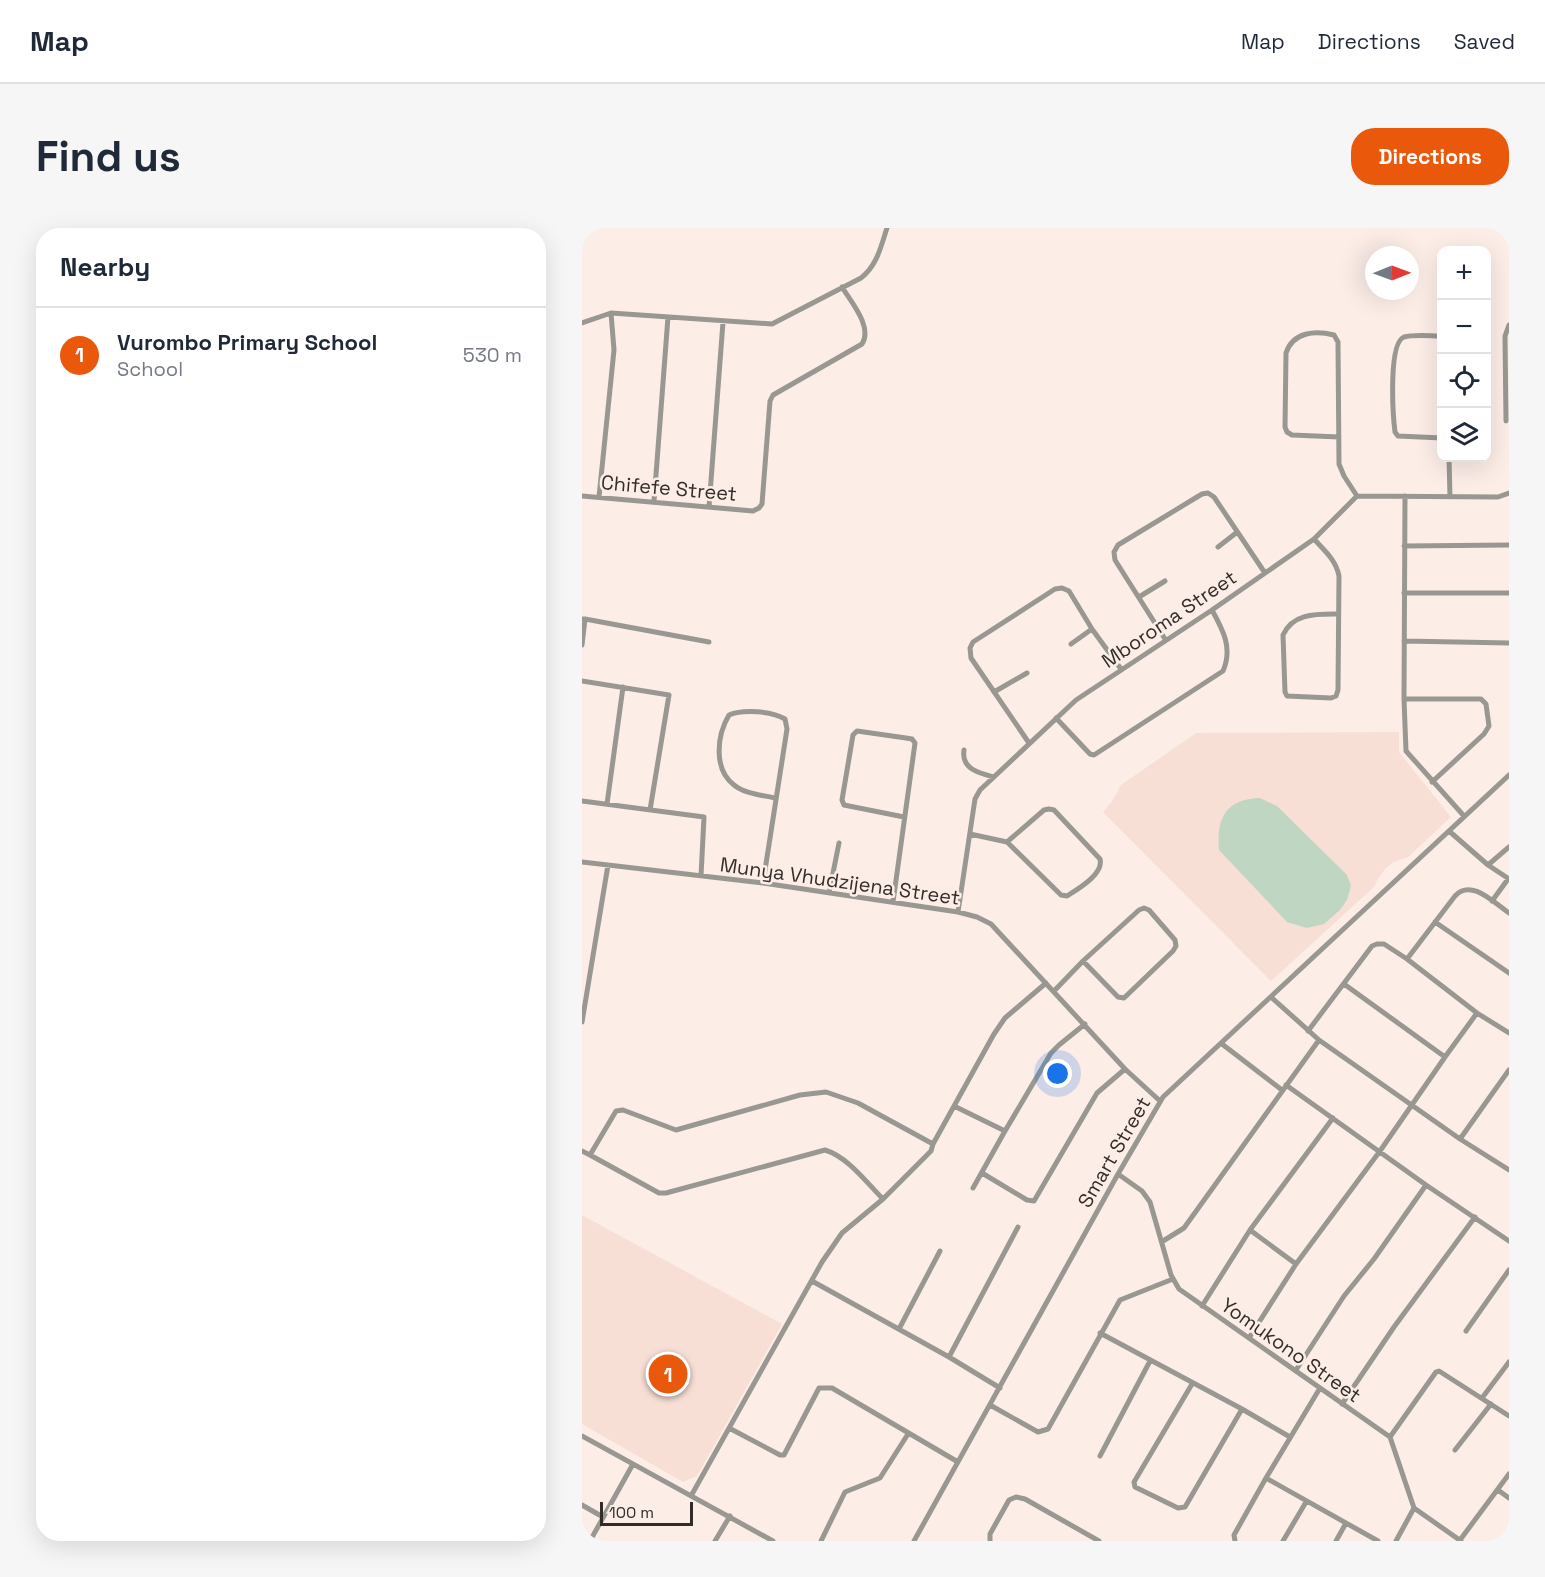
<!DOCTYPE html>
<html lang="en">
<head>
<meta charset="utf-8">
<style>
	body { margin:0; font-family:"Space Grotesk",sans-serif; background:#f6f6f7; color:#1f2937 }
	.controls { position:absolute; right:18px; top:18px; display:grid; overflow:hidden; border-radius:12px; box-shadow:0 6px 24px #0002 }
	.controls button { width:54px; height:54px; display:grid; place-items:center; padding:0; border:0; border-bottom:2px solid #e0e1e3; background:#fff; color:#1f2937; font:30px sans-serif }
	.compass { position:absolute; left:783px; top:18px; width:54px; height:54px; border-radius:50%; background:#fff; box-shadow:0 6px 24px #0002; rotate:89deg }
	.scale { position:absolute; left:18px; bottom:15px; width:93px; box-sizing:border-box; padding-left:6px; border:3px solid #332d2a; border-top:0; font-size:16px; line-height:21px; white-space:nowrap; color:#332d2a; -webkit-text-stroke:4px #fcede7; paint-order:stroke }
	.you { position:absolute; left:476px; top:846px; width:21px; height:21px; margin:-15px; border:4px solid #fff; border-radius:50%; background:#1a73e8; box-shadow:0 0 0 9px #1a73e833 }
	.badge { display:grid; place-items:center; width:39px; height:39px; border-radius:50%; background:#ea580c; color:#fff; font-size:20px; font-weight:700 }
	.pin { position:absolute; translate:-50% -50%; border:3px solid #fff; box-shadow:0 2px 6px #0006 }
	.list { margin:0; padding:0; list-style:none }
	h2 { display:flex; justify-content:space-between; align-items:center; height:78px; margin:0; padding:0 24px; font-size:26px }
	h2 small { font-size:20px; font-weight:400; color:#747a83 }
	.list li { display:grid; grid-template-columns:39px 1fr auto; gap:18px; align-items:center; box-sizing:border-box; height:96px; padding:0 24px; border-top:2px solid #e0e1e3 }
	.list b { display:block; font-size:22px; white-space:nowrap }
	.list p { margin:0; font-size:20px; white-space:nowrap; color:#747a83 }
	.list em { font-size:20px; font-style:normal; color:#747a83 }
	.icon { flex:none; width:33px; height:33px; fill:none; stroke:currentColor; stroke-width:2; stroke-linecap:round; stroke-linejoin:round }
	.map { position:relative; flex:none; width:927px; height:1313px; overflow:hidden; border-radius:24px }
	header { display:flex; align-items:center; gap:36px; box-sizing:border-box; height:84px; padding:0 30px; background:#fff; border-bottom:2px solid #e0e1e3 }
	header strong { font-size:28px }
	nav { display:flex; gap:33px; margin-inline-start:auto; font-size:21px }
	.intro { display:flex; align-items:center; justify-content:space-between; box-sizing:border-box; height:144px; padding:0 36px }
	h1 { margin:0; font-size:42px }
	.button { padding:15px 27px; border-radius:24px; background:#ea580c; color:#fff; font-size:21px; font-weight:700 }
	main { display:flex; gap:36px; padding:0 36px }
	aside { flex:1; background:#fff; border-radius:24px; box-shadow:0 6px 24px #0002 }
	.map>svg:first-child { display:block }
	.built { fill:#f7dfd6 }
	.green { fill:#bfd7c2 }
	.lines { fill:none; stroke-linecap:round; stroke-linejoin:round }
	.minor { stroke:#999792; stroke-width:5 }
	.labels { text-anchor:middle; dominant-baseline:central; stroke-width:5; stroke-linejoin:round; paint-order:stroke }
	.street-label { font-size:20px; fill:#332d2a; stroke:#fcede7 }
</style>
</head>
<body>
<header>
<strong>Map</strong>
<nav><a>Map</a><a>Directions</a><a>Saved</a></nav>
</header>
<div class="intro"><h1>Find us</h1><a class="button">Directions</a></div>
<main>
<aside>
<h2>Nearby<small></small></h2>
<ul class="list">
<li><span class="badge">1</span><div><b>Vurombo Primary School</b><p>School</p></div><em>530 m</em></li>
</ul>
</aside>
<div class="map">
<svg width="927" height="1313" viewBox="0 0 927 1313">
	<rect width="100%" height="100%" fill="#fcede7"/>
	<path class="built" d="M817 504V524L869 589 826 629 812 634 804 640 797 649 792 659 689 753 521 584 529 575 539 557 614 505Z
		M0 987 200 1096 115 1248 101 1254 0 1196Z"/>
	<path class="green" d="M678 570 695 578 765 647 769 658 765 672 758 682 742 696 725 700 705 694 637 622C634 590 644 571 678 570Z"/>
	<g class="lines">
		<path class="minor" d="M0 95 29 85 190 96 279 50C295 38 299 18 305 0
			M860 108C849 108 832 106 822 109 806 115 811 188 813 204L816 208 860 210
			M924 193 923 108 927 97
			M757 209 710 207 705 204 703 199 704 125C711 104 733 102 752 107L756 114 757 236 762 248 775 268
			M867 230 868 269
			M0 268 171 283 177 280 180 276 188 173 191 167 280 116C291 99 269 74 260 59
			M823 268 822 471 824 523 882 588
			M17 269 32 122 29 85
			M72 273 86 89
			M127 279 141 94
			M732 311C742 322 754 332 757 348L756 462 754 468 749 470 705 468 703 464 701 407C711 385 734 386 755 386
			M822 318 927 317
			M636 319 654 305
			M822 365H927
			M557 369 583 353
			M3 391 127 414
			M583 411 533 332 532 324 536 317 620 266 626 265 632 269 683 345
			M822 413 927 415
			M489 416 510 401
			M0 417 3 391H1
			M0 453 87 467 68 582
			M412 464 445 445
			M822 471H899L904 476 907 498 902 506 850 554
			M474 490 508 526 512 527 641 443C651 420 641 402 630 382
			M447 515 389 430 388 420 391 414 473 361 480 360 487 363 510 401 539 441
			M382 522C379 541 397 545 412 549
			M0 573 122 589 119 648
			M25 576 41 459
			M867 603 906 637 927 651
			M388 606 425 614 479 667 485 668C496 661 522 646 518 631L472 582 467 581 462 582 425 614
			M0 634 181 655 376 684 395 689 409 696 543 841 578 873
			M906 637 927 619
			M181 655 205 501 203 491C190 483 161 481 147 487 135 507 131 541 152 557 163 566 180 567 193 570
			M247 665 257 615
			M910 673 926 651
			M311 674 333 515 330 511 324 510 275 503 271 507 260 572 262 577 322 589
			M376 684 393 571 398 562 494 472 630 382 732 311 775 268 916 269 927 265
			M853 694 927 745
			M825 731 873 668C889 650 912 675 927 685
			M762 756 863 829
			M472 763 501 733 557 682 562 680 567 682 593 712 594 718 591 723 542 770 536 769 501 733
			M689 769 737 812 878 911 927 942
			M0 794 26 637
			M726 803 790 718 795 716H802L825 731 895 785 927 805
			M640 816 700 862
			M704 857 844 957 927 1013
			M372 878 423 903 469 825 477 817 503 796
			M878 911 927 842
			M0 923 8 927
			M400 945 445 972 452 973 515 865 543 841
			M536 946 560 963 568 974 589 1047 597 1061 808 1209 832 1280 879 1313
			M391 960 423 903
			M301 971C285 955 266 929 243 922L84 965H77L8 927 34 883 41 882 94 902 218 867 244 864 276 875 351 916
			M668 1002 751 890
			M581 1013 602 1000 737 812
			M714 1036 798 923 863 829 895 785
			M230 1053 367 1129 418 1160
			M620 1078 668 1002 714 1036 667 1110
			M317 1101 358 1023
			M884 1103 927 1042
			M518 1105 660 1181 708 1209
			M367 1129 436 999
			M714 1142 762 1068 792 1031 844 957
			M610 1156 552 1254 553 1259 596 1280 603 1279 660 1181
			M900 1170 927 1134
			M760 1176 812 1099 893 989
			M408 1177 456 1204 466 1201 538 1072 591 1051
			M147 1200 198 1227H202L237 1160H250L376 1234
			M0 1208 191 1313
			M808 1209 854 1144 857 1143 927 1188
			M873 1222 909 1176
			M518 1228 568 1133
			M684 1250 796 1313
			M916 1262 927 1270
			M109 1268 240 1034 260 1005 301 971 349 923 351 916 412 806 423 790 464 755
			M0 1277 21 1289
			M878 1312 927 1246
			M8 1313 51 1236
			M133 1313 148 1288
			M239 1313 263 1264 298 1250 326 1206
			M332 1313 536 946 581 869 927 547
			M408 1313V1306L427 1272 434 1269 443 1271 517 1313
			M653 1313 652 1307 684 1250 738 1160
			M701 1313 724 1274
			M754 1313 764 1295
			M814 1313 832 1280"/>
	</g>
	<g class="labels">
		<g class="street-label">
			<text transform="translate(87 260) rotate(5)">Chifefe Street</text>
			<text transform="translate(587 391) rotate(-34)">Mboroma Street</text>
			<text transform="translate(258 653) rotate(8)">Munya Vhudzijena Street</text>
			<text transform="translate(532 924) rotate(-60)">Smart Street</text>
			<text transform="translate(709 1122) rotate(35)">Yomukono Street</text>
		</g>
	</g>
</svg>
<div class="controls">
<button>+</button>
<button>−</button>
<button><svg class="icon" aria-label="locate" viewBox="0 0 24 24"><circle cx="12" cy="12" r="6"/><path d="M12 2v4M12 18v4M2 12h4M18 12h4"/></svg></button>
<button><svg class="icon" aria-label="layers" viewBox="0 0 24 24"><path d="M12 4l9 5-9 5-9-5zM3 14l9 5 9-5"/></svg></button>
</div>
<svg class="compass" viewBox="-18 -18 36 36"><path d="M0-13l5 13h-10z" fill="#e53935"/><path d="M0 13l5-13h-10z" fill="#747a83"/></svg>
<div class="scale">100 m</div>
<div class="you"></div>
<div class="pin badge" style="left:86px;top:1146px">1</div>
</div>
</main>
</body>
</html>
